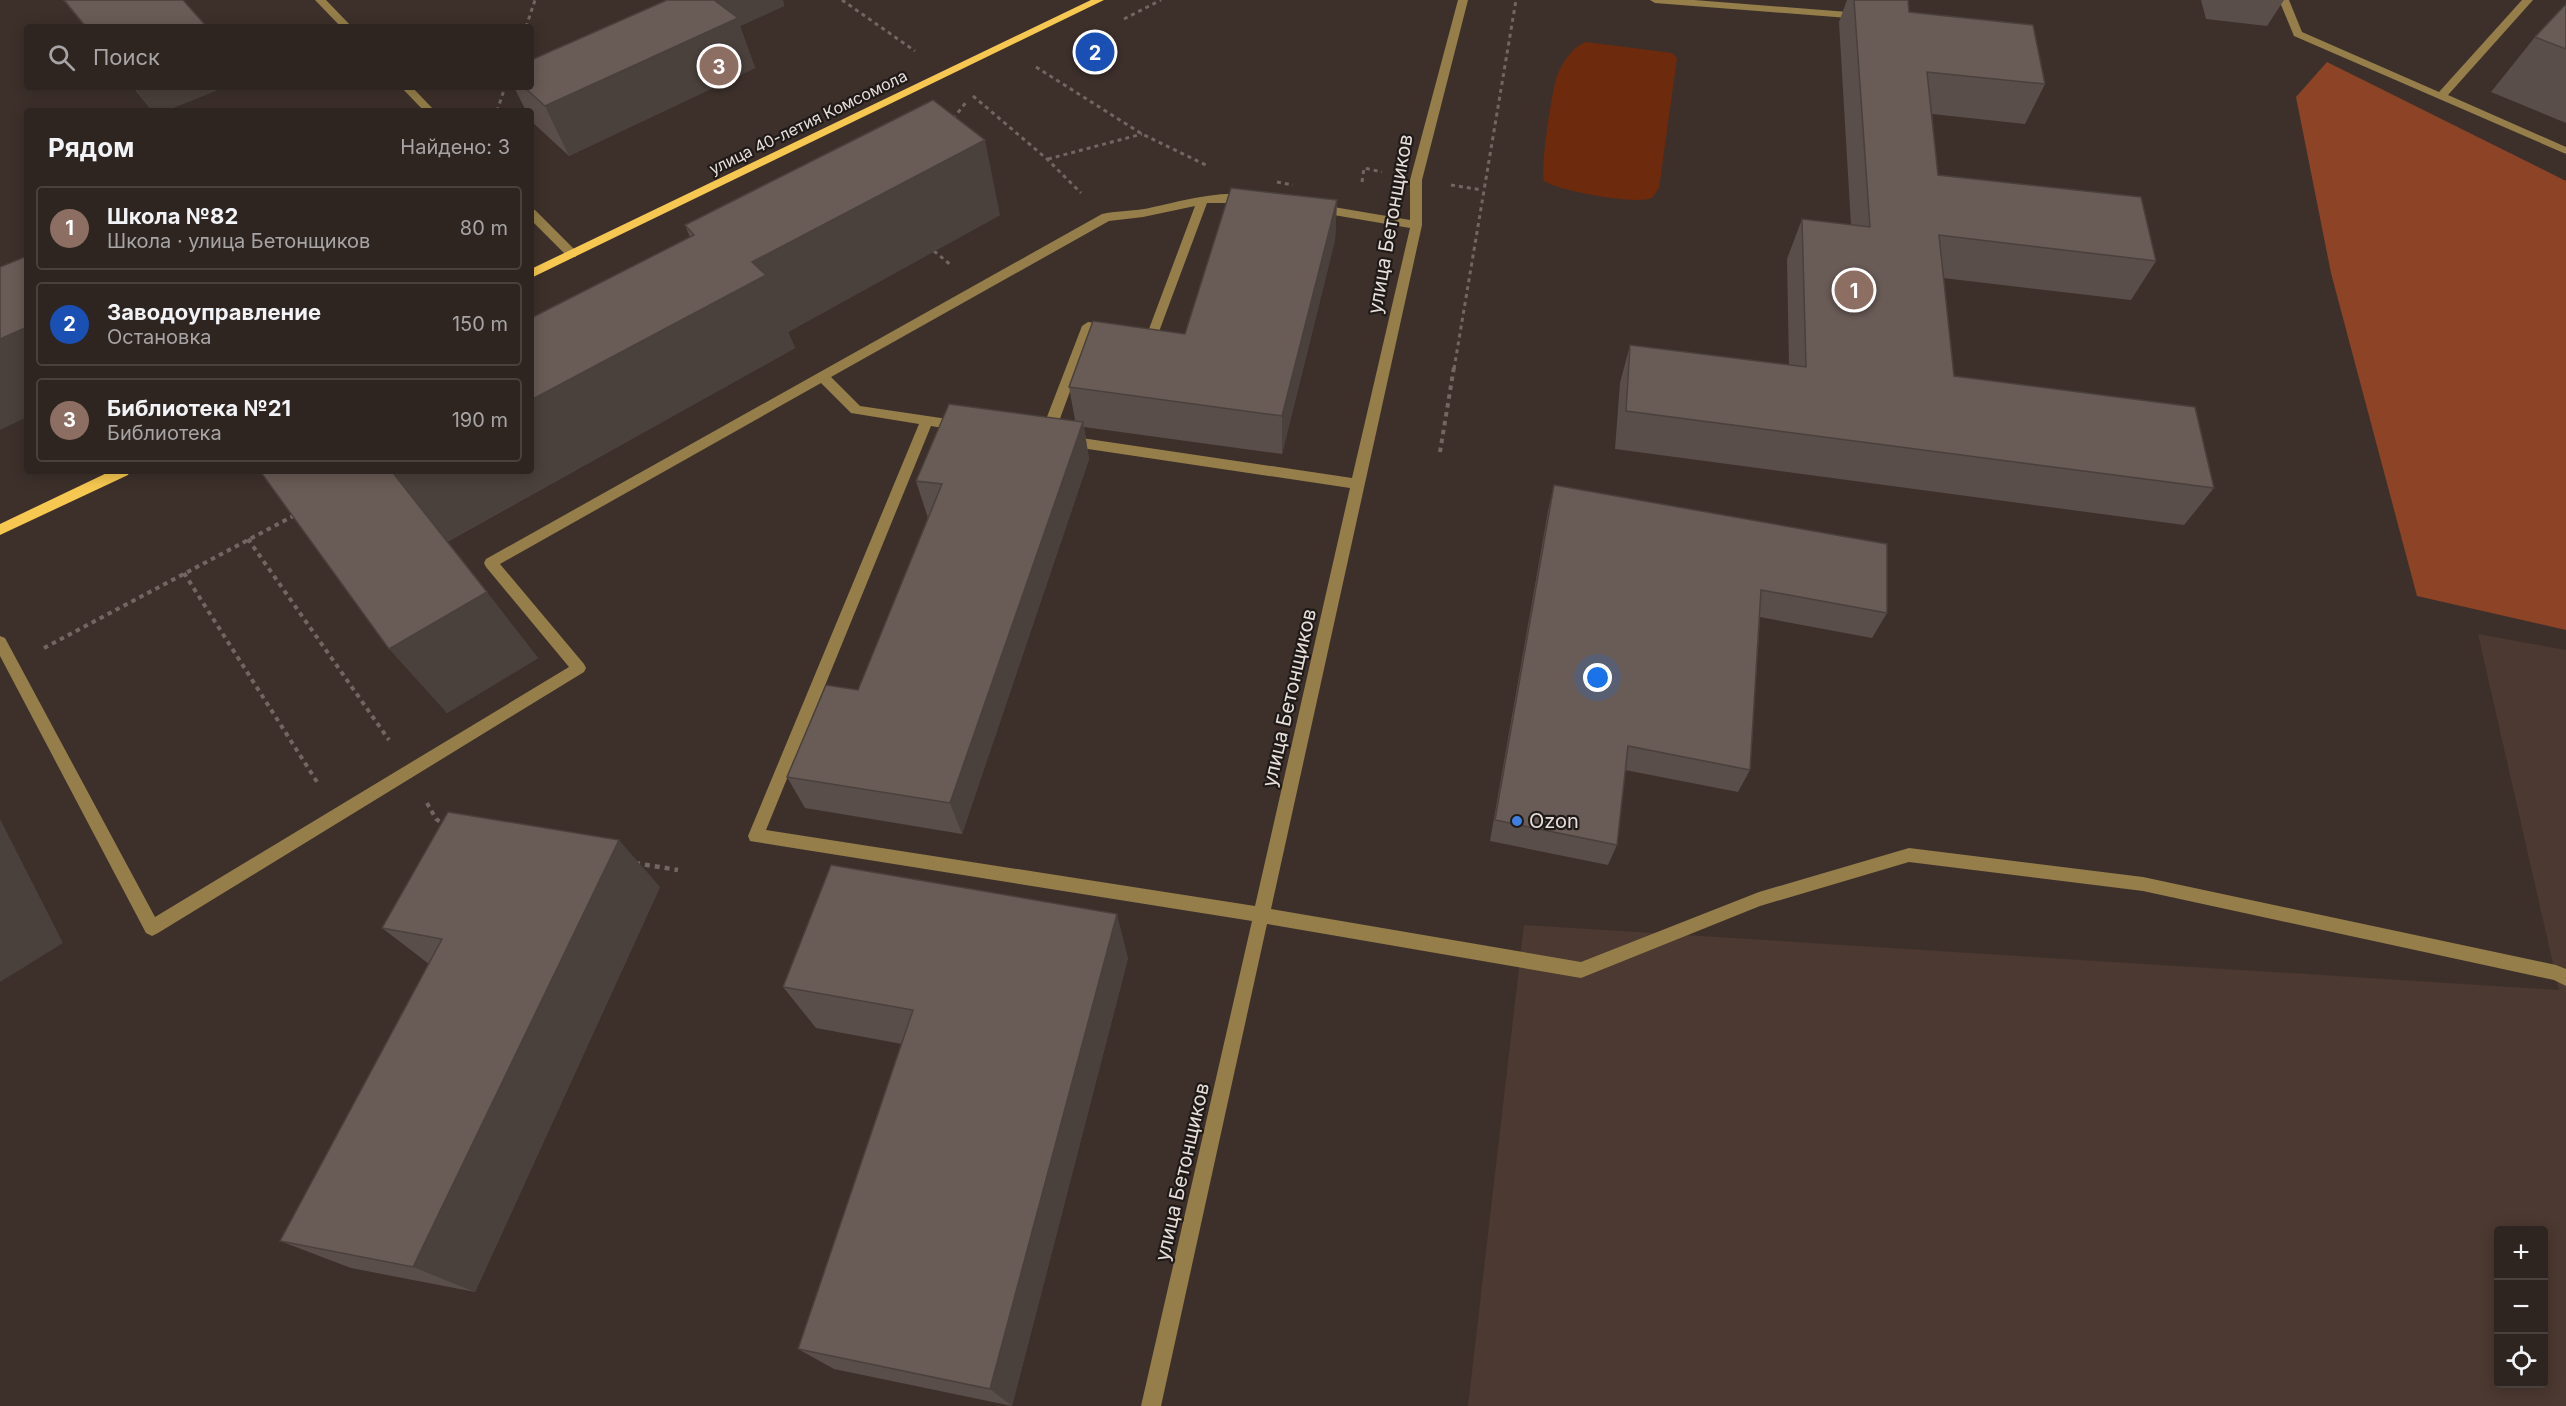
<!DOCTYPE html>
<html lang="ru">
<head>
<meta charset="utf-8">
<style>
	body { margin:0; font-family:Inter,sans-serif; background:#3a302d; color:#f1f3f6 }
	.controls { position:absolute; right:18px; bottom:18px; display:grid; overflow:hidden; border-radius:6px; box-shadow:0 3px 15px #0003 }
	.controls button { width:54px; height:54px; display:grid; place-items:center; padding:0; border:0; border-bottom:2px solid #49413e; background:#2e2420; color:#f1f3f6; font:30px sans-serif }
	.you { position:absolute; left:1598px; top:678px; width:21px; height:21px; margin:-15px; border:4px solid #fff; border-radius:50%; background:#1a73e8; box-shadow:0 0 0 9px #1a73e833 }
	.badge { display:grid; place-items:center; width:39px; height:39px; border-radius:50%; background:#c5a7f1; color:#fff; font-size:20px; font-weight:700 }
	.pin { position:absolute; translate:-50% -50%; border:3px solid #fff; box-shadow:0 2px 6px #0006 }
	.list { margin:0; padding:0; list-style:none }
	h2 { display:flex; justify-content:space-between; align-items:center; height:78px; margin:0; padding:0 24px; font-size:26px }
	h2 small { font-size:20px; font-weight:400; color:#a7a4a5 }
	.list li { display:grid; grid-template-columns:39px 1fr auto; gap:18px; align-items:center; box-sizing:border-box; height:84px; margin:0 12px 12px; padding:0 12px; border:2px solid #49413e; border-radius:6px }
	.list b { display:block; font-size:22px; white-space:nowrap }
	.list p { margin:0; font-size:20px; white-space:nowrap; color:#a7a4a5 }
	.list em { font-size:20px; font-style:normal; color:#a7a4a5 }
	.icon { flex:none; width:33px; height:33px; fill:none; stroke:currentColor; stroke-width:2; stroke-linecap:round; stroke-linejoin:round }
	.map { position:relative; flex:none; width:2566px; height:1406px; overflow:hidden }
	.search { position:absolute; background:#2e2420; box-shadow:0 3px 15px #0003; left:24px; top:24px; width:510px; height:66px; display:flex; align-items:center; gap:15px; box-sizing:border-box; padding:0 21px; border-radius:6px; color:#a7a4a5; font-size:22px }
	.panel { position:absolute; background:#2e2420; box-shadow:0 3px 15px #0003; left:24px; top:108px; width:510px; height:366px; border-radius:6px }
	.map>svg:first-child { display:block }
	.industrial { fill:#4c3931; fill-rule:evenodd }
	.green { fill:#6e2a0c }
	.forest { fill:#8d4326 }
	.lines { fill:none; stroke-linecap:round; stroke-linejoin:round }
	.path-far2 { stroke:#726662; stroke-width:3; stroke-dasharray:4 4; stroke-linecap:butt }
	.path-far1 { stroke:#726662; stroke-width:4; stroke-dasharray:4.5 4.5; stroke-linecap:butt }
	.path { stroke:#726662; stroke-width:4.5; stroke-dasharray:5 5; stroke-linecap:butt }
	.minor { fill:#957e4a; fill-rule:evenodd }
	.major { fill:#f7c851; fill-rule:evenodd }
	.wall { fill:#5a4e4a }
	.shaded-wall { fill:#4a403c }
	.building { fill:#695b56; stroke:#4a403c; stroke-width:1.5 }
	.shop-dot { fill:#3f7fe0; stroke:#1f1a17; stroke-width:2 }
	.labels { text-anchor:middle; dominant-baseline:central; stroke-width:4.5; stroke-linejoin:round; paint-order:stroke }
	.far-street-label { font-size:16px; fill:#e6dedb; stroke:#1f1a17 }
	.street-label { font-size:20px; fill:#e6dedb; stroke:#1f1a17 }
	.poi-label { font-size:20px; fill:#e6dedb; stroke:#1f1a17; text-anchor:start }
</style>
</head>
<body>
<div class="map">
<svg width="2566" height="1406" viewBox="0 0 2566 1406">
	<rect width="100%" height="100%" fill="#3d302b"/>
	<path class="industrial" d="M2478 634 2566 650V1406H1468L1524 925 2559 990ZM2498 1230H2544V1384H2498Z"/>
	<path class="green" d="M1586 42 1672 53 1677 58 1659 188 1652 198C1635 205 1559 191 1544 181 1540 168 1552 90 1557 76 1562 63 1573 46 1586 42Z"/>
	<path class="forest" d="M2327 62 2566 181V630L2417 596 2331 273 2296 97Z"/>
	<g class="lines">
		<path class="path-far2" d="M842 0 915 51
			M1124 19 1161 0
			M526 27 535 0
			M1036 67 1142 134 1206 165
			M973 96 1047 159 1081 193
			M497 111 505 87
			M953 119 967 101
			M1048 159 1142 134
			M1277 182 1293 185
			M1362 182 1364 168 1382 172
			M1451 185 1482 190
			M934 251 952 266
			M1454 369 1516 0"/>
		<path class="path-far1" d="M1440 452 1454 367
			M248 539 389 740
			M184 573 319 785
			M44 648 297 514
			M427 803 436 819 444 824"/>
		<path class="path" d="M635 863 678 870"/>
		<path class="minor" d="M315 0H326L352 27H341Z
			M1458 0H1468L1422 180V225L1271 909 1581 962 1759 892 1909 848 2143 877 2556 965 2566 969V986L2554 980 2143 891 1909 862 1760 906 1581 978 1267 924 1161 1406H1141L1252 921 750 841 748 836 919 424 851 413 821 383 500 564 584 664 586 668 584 672 158 933 152 936 146 933 0 656V636L5 638 155 917 569 667 486 567 484 563 486 559 1102 214C1115 211 1130 211 1144 209 1166 205 1237 184 1254 199L1248 203H1207L1157 337 1139 336 1133 332 1139 328 1149 329 1195 206 1143 217 1109 221 831 377 860 406 961 421 968 426 961 431 931 426 766 830 1255 906 1350 488 1068 446 1061 441 1068 436 1352 478 1410 228 1316 212 1310 208 1316 204 1410 220V180Z
			M1650 0H1694L1861 13 1866 16 1861 19 1655 3Z
			M2279 0H2289L2302 32 2439 92 2522 0H2533L2448 95 2566 147V154L2294 36Z
			M401 87H412L435 111H424Z
			M531 209 535 210 576 251V257H568L531 220Z
			M1088 322 1112 325 1118 329 1112 333 1092 331 1054 435 1052 438H1042L1040 435 1082 326Z"/>
		<path class="major" d="M1091 0H1104L531 278V269Z
			M111 471H130L128 475 0 535V524Z"/>
	</g>
	<path class="wall" d="M63 0H183L207 27H85Z
		M667 0H783L784 6 740 26 755 68 569 156 531 121V111H526L514 87H531Z
		M1847 0H1908L1909 12 2045 84 2025 124 1932 114 1938 175 2156 261 2131 300 1943 278 1954 376 2214 488 2184 525 1615 449 1620 383 1630 345 1789 365 1787 259 1802 219 1851 225 1839 22Z
		M2201 0H2284L2267 26 2206 19Z
		M2566 4V123L2491 92 2535 37Z
		M133 87H225L165 111H152Z
		M1337 200 1335 240 1282 454 1084 427 1089 459 962 834 805 808 787 777 858 690 928 518 916 481 1075 420 1069 387 1185 334Z
		M1000 215 788 332 795 348 447 542 538 658 447 713 260 471 690 237 685 225Z
		M1554 485 1887 613 1872 638 1760 617 1750 770 1738 792 1625 770 1617 845 1608 865 1490 841 1548 511Z
		M660 887 475 1292 351 1268 280 1241 429 964 382 928Z
		M1128 958 1012 1406 834 1369 798 1349 902 1044 816 1028 783 987Z"/>
	<path class="shaded-wall" d="M706 0H783L784 6 740 26 755 68 569 156 545 106Z
		M134 87H225L165 111H152Z
		M985 140 1000 215 788 332 795 348 446 542 393 473 396 471H531V400L752 262Z
		M1337 200 1335 240 1282 454V416Z
		M27 327V417L0 430V339Z
		M1083 422 1089 459 962 834 950 803Z
		M487 592 538 658 447 713 389 649Z
		M0 819 63 943 0 982Z
		M619 840 660 887 475 1292 413 1267Z
		M1117 914 1128 958 1012 1406 990 1389Z"/>
	<path class="building" d="M64 0H183L207 27H86Z
		M667 0H714L738 18 545 106 524 87H531V60Z
		M1854 0H1908L1909 12 2033 25 2045 84 1927 72 1938 175 2141 197 2156 261 1939 235 1954 376 2195 407 2214 488 1626 411 1630 345 1806 367 1802 219 1870 227Z
		M2566 4V49L2535 37Z
		M933 100 985 140 752 262 766 275 531 400V318L694 235 685 225Z
		M1231 188 1337 200 1282 416 1069 387 1093 321 1185 334Z
		M27 256V327L0 339V267Z
		M949 404 1083 422 950 803 787 777 826 685 858 690 942 484 916 481Z
		M260 471H396L393 473 487 592 389 649Z
		M1554 485 1887 544V613L1761 590 1750 770 1628 746 1617 845 1495 820Z
		M448 812 619 840 413 1267 280 1241 442 939 382 928Z
		M831 865 1117 914 990 1389 798 1349 913 1010 783 987Z"/>
	<circle class="shop-dot" cx="1517" cy="821" r="6"/>
	<g class="labels">
		<g class="far-street-label">
			<text transform="translate(808 122) rotate(-26)">улица 40-летия Комсомола</text>
		</g>
		<g class="street-label">
			<text transform="translate(1390 224) rotate(-80)">улица Бетонщиков</text>
			<text transform="translate(1289 698) rotate(-77)">улица Бетонщиков</text>
			<text transform="translate(1182 1172) rotate(-77)">улица Бетонщиков</text>
		</g>
		<g class="poi-label">
			<text x="1529" y="821">Ozon</text>
		</g>
	</g>
</svg>
<div class="controls">
<button>+</button>
<button>−</button>
<button><svg class="icon" aria-label="locate" viewBox="0 0 24 24"><circle cx="12" cy="12" r="6"/><path d="M12 2v4M12 18v4M2 12h4M18 12h4"/></svg></button>
</div>
<div class="you"></div>
<div class="pin badge" style="left:1854px;top:290px;background:#8d6e63">1</div>
<div class="pin badge" style="left:1095px;top:52px;background:#1a4fb4">2</div>
<div class="pin badge" style="left:719px;top:66px;background:#8d6e63">3</div>
<div class="search"><svg class="icon" aria-label="search" viewBox="0 0 24 24"><circle cx="10" cy="10" r="6"/><path d="M15 15l6 6"/></svg>Поиск</div>
<section class="panel">
<h2>Рядом<small>Найдено: 3</small></h2>
<ul class="list">
<li><span class="badge" style="background:#8d6e63">1</span><div><b>Школа №82</b><p>Школа · улица Бетонщиков</p></div><em>80 m</em></li>
<li><span class="badge" style="background:#1a4fb4">2</span><div><b>Заводоуправление</b><p>Остановка</p></div><em>150 m</em></li>
<li><span class="badge" style="background:#8d6e63">3</span><div><b>Библиотека №21</b><p>Библиотека</p></div><em>190 m</em></li>
</ul>
</section>
</div>
</body>
</html>
